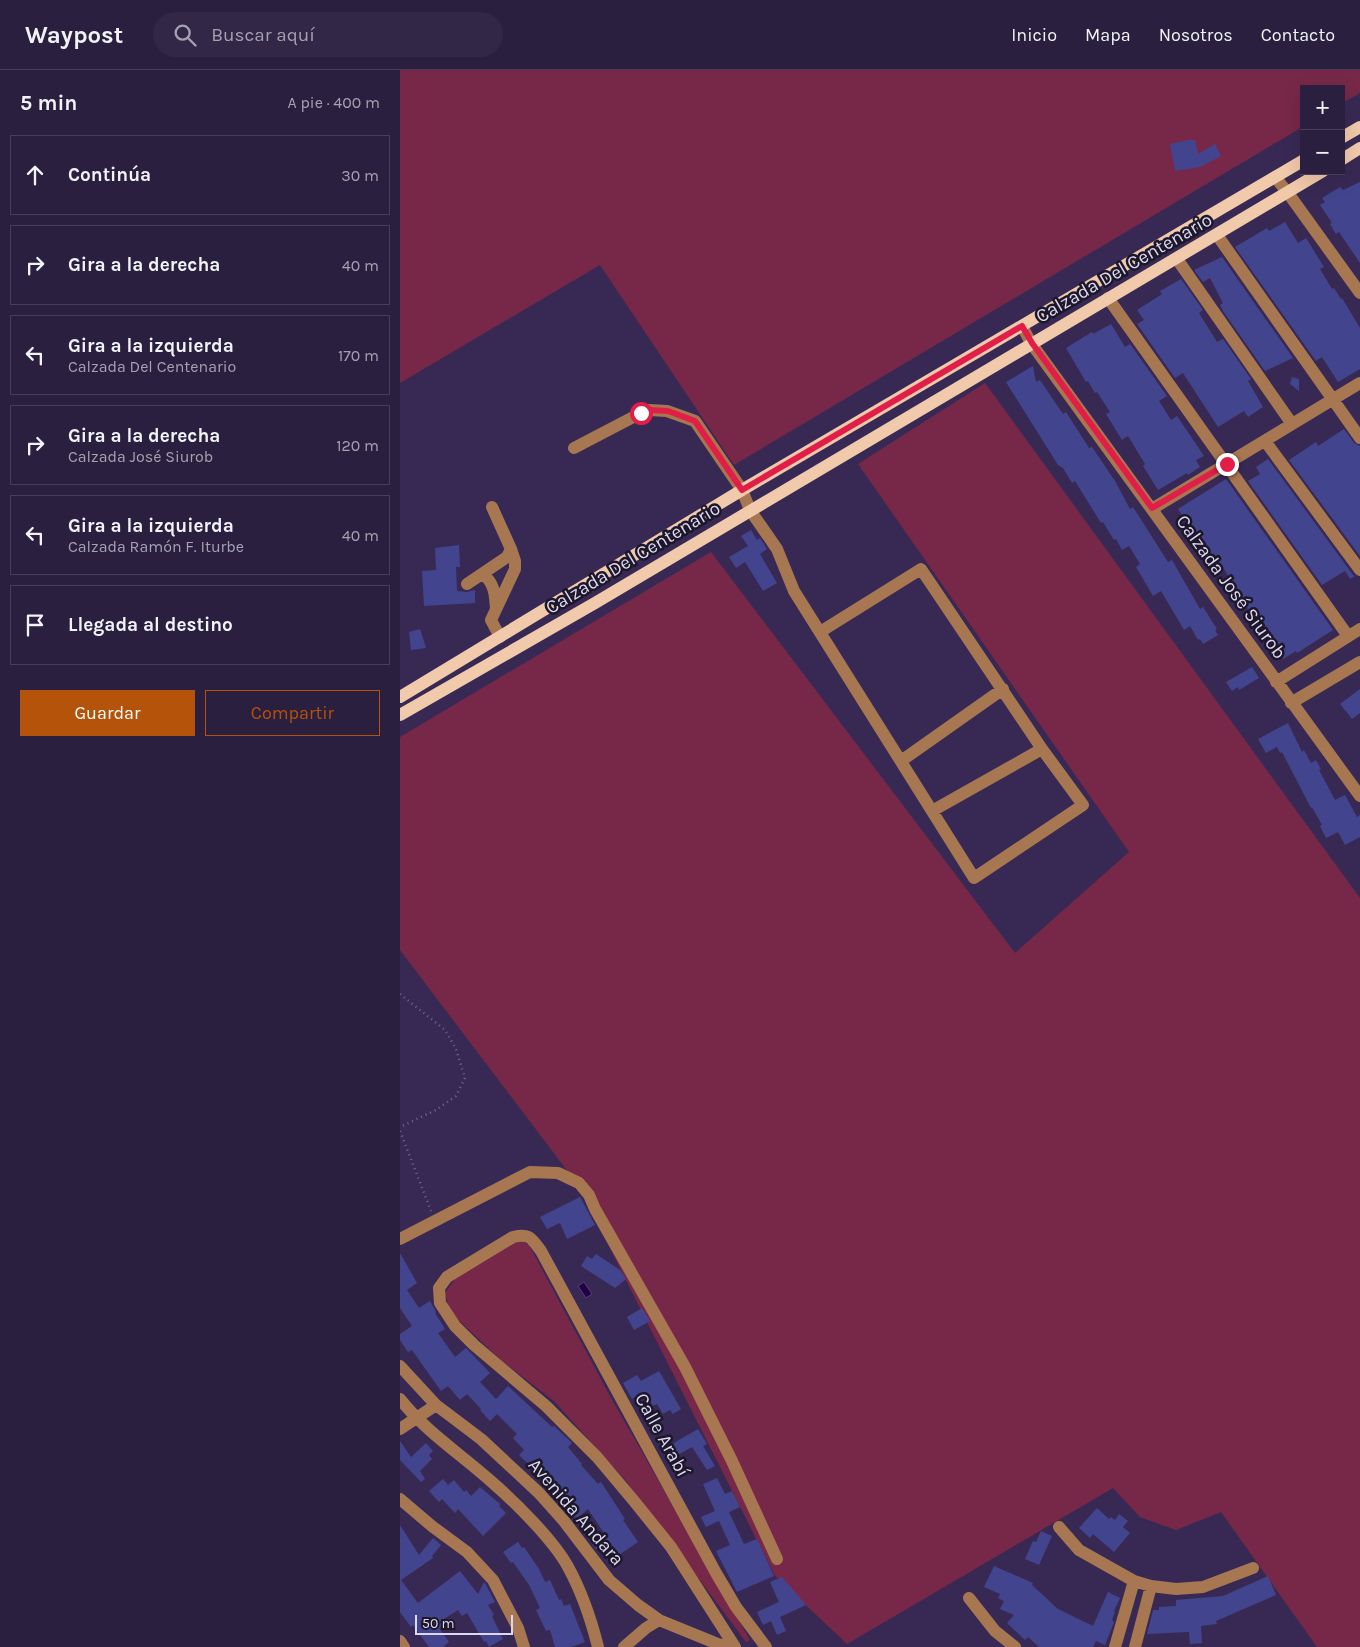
<!DOCTYPE html>
<html lang="es">
<head>
<meta charset="utf-8">
<style>
	body { margin:0; font-family:Karla,sans-serif; background:#322746; color:#f1f3f6 }
	.controls { position:absolute; right:15px; top:15px; display:grid; overflow:hidden; border-radius:0px; box-shadow:0 5px 20px #0002 }
	.controls button { width:45px; height:45px; display:grid; place-items:center; padding:0; border:0; border-bottom:1px solid #463d59; background:#2a1f3f; color:#f1f3f6; font:25px sans-serif }
	.scale { position:absolute; left:15px; bottom:12px; width:98px; box-sizing:border-box; padding-left:5px; border:2px solid #ded7f2; border-top:0; font-size:14px; line-height:18px; white-space:nowrap; color:#ded7f2; -webkit-text-stroke:4px #1d172a; paint-order:stroke }
	.stop { position:absolute; width:15px; height:15px; margin:-11px; border:4px solid #e11d48; border-radius:50%; background:#fff }
	.stop.end { background:#e11d48; border-color:#fff; box-shadow:0 1px 5px #0008 }
	.list { margin:0; padding:0; list-style:none }
	h2 { display:flex; justify-content:space-between; align-items:center; height:65px; margin:0; padding:0 20px; font-size:21px }
	h2 small { font-size:16px; font-weight:400; color:#a5a2b0 }
	.list li { display:grid; grid-template-columns:32px 1fr auto; gap:15px; align-items:center; box-sizing:border-box; height:80px; margin:0 10px 10px; padding:0 10px; border:1px solid #463d59; border-radius:0px }
	.list b { display:block; font-size:19px; white-space:nowrap }
	.list p { margin:0; font-size:16px; white-space:nowrap; color:#a5a2b0 }
	.list em { font-size:16px; font-style:normal; color:#a5a2b0 }
	.actions { display:flex; gap:10px; padding:15px 20px }
	.actions a { flex:1; padding:11px 0; border:1px solid #b45309; border-radius:0px; text-align:center; font-size:18px; color:#b45309 }
	.actions .main { background:#b45309; color:#fff }
	.icon { flex:none; width:28px; height:28px; fill:none; stroke:currentColor; stroke-width:2; stroke-linecap:round; stroke-linejoin:round }
	.map { position:relative; flex:none; width:960px; height:1577px; overflow:hidden }
	header { display:flex; align-items:center; gap:30px; box-sizing:border-box; height:70px; padding:0 25px; background:#2a1f3f; border-bottom:1px solid #463d59 }
	header strong { font-size:24px }
	nav { display:flex; gap:28px; margin-inline-start:auto; font-size:18px }
	.search { width:350px; height:45px; background:#322746; display:flex; align-items:center; gap:12px; box-sizing:border-box; padding:0 18px; border-radius:28px; color:#a5a2b0; font-size:19px }
	main { display:flex }
	aside { flex:1; background:#2a1f3f }
	.map>svg:first-child { display:block }
	.green { fill:#772848 }
	.water { fill:#220046; stroke:#5a407a }
	.building { fill:#42458e }
	.lines { fill:none; stroke-linecap:round; stroke-linejoin:round }
	.path { stroke:#74688d; stroke-width:2.5; stroke-dasharray:1 4; stroke-linecap:butt }
	.minor { stroke:#a77751; stroke-width:12 }
	.major { stroke:#f1c9ab; stroke-width:12 }
	.route { stroke:#e11d48; stroke-width:6 }
	.labels { text-anchor:middle; dominant-baseline:central; stroke-width:5; stroke-linejoin:round; paint-order:stroke }
	.street-label { font-size:19px; fill:#ded7f2; stroke:#1d172a }
</style>
</head>
<body>
<header>
<strong>Waypost</strong>
<div class="search"><svg class="icon" aria-label="search" viewBox="0 0 24 24"><circle cx="10" cy="10" r="6"/><path d="M15 15l6 6"/></svg>Buscar aquí</div>
<nav><a>Inicio</a><a>Mapa</a><a>Nosotros</a><a>Contacto</a></nav>
</header>
<main>
<aside>
<h2>5 min<small>A pie · 400 m</small></h2>
<ul class="list">
<li><svg class="icon" aria-label="ahead" viewBox="0 0 24 24"><path d="M12 20V5M6 11l6-6 6 6"/></svg><div><b>Continúa</b></div><em>30 m</em></li>
<li><svg class="icon" aria-label="right" viewBox="0 0 24 24"><path d="M7 20v-9h11M14 6l5 5-5 5"/></svg><div><b>Gira a la derecha</b></div><em>40 m</em></li>
<li><svg class="icon" aria-label="left" viewBox="0 0 24 24"><path d="M17 20v-9H6M10 6l-5 5 5 5"/></svg><div><b>Gira a la izquierda</b><p>Calzada Del Centenario</p></div><em>170 m</em></li>
<li><svg class="icon" aria-label="right" viewBox="0 0 24 24"><path d="M7 20v-9h11M14 6l5 5-5 5"/></svg><div><b>Gira a la derecha</b><p>Calzada José Siurob</p></div><em>120 m</em></li>
<li><svg class="icon" aria-label="left" viewBox="0 0 24 24"><path d="M17 20v-9H6M10 6l-5 5 5 5"/></svg><div><b>Gira a la izquierda</b><p>Calzada Ramón F. Iturbe</p></div><em>40 m</em></li>
<li><svg class="icon" aria-label="arrive" viewBox="0 0 24 24"><path d="M6 21V4h12l-3 4 3 4H6"/></svg><div><b>Llegada al destino</b></div></li>
</ul>
<div class="actions"><a class="main">Guardar</a><a>Compartir</a></div>
</aside>
<div class="map">
<svg width="960" height="1577" viewBox="0 0 960 1577">
	<rect width="100%" height="100%" fill="#382954"/>
	<path class="green" d="M0 0H960V23L941 34V19H904V56L334 395 200 195 0 313Z
		M585 313 960 828V1577H917L821 1442 776 1460 740 1447 713 1418 447 1574 375 1506 178 1115 0 880V667L311 482 615 883 729 782 458 394Z
		M121 1170 129 1175 211 1328 350 1570 346 1572 226 1411 154 1331 102 1291 50 1242 45 1223 55 1209 114 1171Z"/>
	<path class="water" d="M184 1212 192 1224 186 1228 178 1216Z"/>
	<path class="building" d="M788 70H795L798 84 815 74 821 86 800 97 775 101 770 74Z
		M960 112V193L939 162 936 164 930 154 932 153 920 135 925 132 922 128 940 117 943 120Z
		M885 152 898 173 906 168 924 197 920 199 932 219 934 218 941 229 942 228 960 258V299L938 312 922 287 916 291 835 177 867 158 869 161Z
		M822 187 893 288 865 301 823 241 820 235 823 233 810 208 803 212 794 200Z
		M781 209 803 240 799 243 817 272 823 269 851 309 848 311 863 337 848 347 844 341 818 357 783 303 775 308 737 254 744 250 737 240 762 224 760 221Z
		M711 254 725 277 730 274 767 326 759 331 771 350 777 346 804 386 796 390 800 397 788 405 787 403 758 420 743 396 745 394 728 366 722 370 706 344 710 342 697 322 695 323 688 311 686 312 666 278 692 262 693 264Z
		M633 296 636 312 640 310 663 344 666 342 689 378 692 377 715 411 730 439 733 437 768 492 772 490 800 539 803 537 817 559 815 560 818 565 803 574 800 569 798 570 790 556 784 560 761 521 753 526 736 497 740 494 729 476 722 480 716 469 714 470 703 452 701 453 675 411 672 413 663 398 658 395 606 312Z
		M892 307 899 309V321L890 314Z
		M944 359 954 373 960 376V486L889 390 916 372 918 376Z
		M868 389 953 505 955 506 950 509 945 501 922 515 848 411 860 404 856 397Z
		M826 409 933 560 897 583 896 581 883 589 866 561 863 563 841 528 838 530 832 520 835 518 824 499 818 502 798 468 797 469 778 439Z
		M351 460 357 470 360 468 367 479 360 484 377 513 363 521 345 492 336 498 329 487 348 476 341 466Z
		M59 475 60 497H56L57 521 67 522 75 520V533L24 536 22 501 36 500 35 478Z
		M20 559 26 578 11 580 9 562Z
		M852 597 859 608 839 620 838 617 832 621 826 612Z
		M960 619V643L952 649 940 634Z
		M888 653 902 682 904 680 911 693 916 690 921 699 919 700 935 730 945 725 957 747 960 745V767L945 775 938 762 926 768 920 756 922 755 912 737 911 738 882 682 880 683 877 677 866 683 858 669Z
		M180 1127 195 1155 167 1169 160 1153 147 1159 140 1147Z
		M0 1183 17 1213 7 1220 19 1238 30 1231 36 1242 35 1243 45 1259 38 1263 55 1287 66 1278 90 1303 80 1312 96 1329 108 1316 152 1357 154 1356 172 1373 168 1377 182 1394 181 1395 198 1414 201 1412 225 1449 223 1450 238 1472 219 1485 211 1474 210 1475 208 1472 196 1479 191 1473 204 1463 188 1439 176 1449 149 1416 150 1415 119 1385 124 1380 113 1368 117 1364 97 1344 90 1351 80 1340 81 1339 67 1324 60 1330 48 1316 41 1321 12 1280 8 1282 0 1270V1264L12 1256 0 1238Z
		M196 1184 220 1200 226 1209 215 1218 181 1196 187 1186 192 1189Z
		M242 1238 250 1251 234 1260 227 1247Z
		M259 1301 281 1339 273 1344 270 1340 263 1344 257 1334 253 1336 244 1322 232 1329 223 1313 237 1305 241 1311Z
		M298 1359 307 1374 303 1376 315 1396 307 1400 292 1377 278 1385 272 1374Z
		M0 1371 11 1387 26 1373 33 1381 29 1385 32 1389 20 1401 25 1409 21 1412 0 1390Z
		M317 1408 325 1424 332 1421 340 1437 329 1442 344 1474 357 1469 374 1506 337 1522 316 1481 330 1475 319 1451 306 1457 301 1447 315 1441 303 1414Z
		M43 1409 48 1415 54 1410 64 1422 66 1420 71 1426 80 1417 100 1434 99 1436 106 1443 83 1466 58 1439 55 1443 42 1429 39 1432 29 1421Z
		M697 1438 709 1449 711 1447 715 1450 719 1444 728 1451 723 1457 730 1463 714 1482 693 1464 690 1468 679 1458Z
		M0 1455 19 1485 33 1468 41 1475 32 1486 33 1488 1 1510 18 1533 60 1501 78 1524 84 1512 86 1515 95 1532 88 1535 94 1545 92 1546 103 1569 89 1577 86 1571 84 1572 67 1543 62 1546 58 1540 39 1552 42 1556 39 1558 49 1572 43 1577H29L13 1555 11 1557 0 1542Z
		M641 1461 652 1466 639 1495 625 1489 633 1471 636 1472Z
		M118 1472 122 1478 124 1477 139 1499 145 1512 150 1510 159 1530 161 1529 164 1536 170 1534 185 1572 171 1577H155L150 1560 146 1561 136 1540 140 1538 129 1515 113 1492 111 1493 103 1482Z
		M594 1496 633 1513 632 1515 658 1539 693 1556 708 1522 720 1528 714 1541 715 1542 712 1550 714 1552 705 1575 696 1571 693 1577H639L628 1567 625 1570 607 1553 614 1545 600 1539 604 1531 598 1528 600 1524 584 1517Z
		M868 1506 876 1525 816 1551 817 1554 801 1556 802 1573 790 1574 789 1562 747 1564 753 1540H759V1537L776 1536V1530L823 1526Z
		M382 1507 406 1535 380 1547 386 1561 377 1565 371 1551 363 1555 357 1542 379 1532 370 1512Z"/>
	<g class="lines">
		<path class="path" d="M0 924 45 960 56 979 65 1008 56 1026 36 1040 0 1057
			M0 1061 31 1141"/>
		<path class="minor" d="M875 107 888 123 960 223
			M817 165 960 368
			M777 189 892 354
			M708 228 948 566
			M622 256 631 273 960 726
			M865 371 960 500
			M174 378 241 343 249 340 267 341 295 351 342 420 350 440 377 479 394 521 574 808 683 735 642 679 521 499 420 562
			M752 439 960 313
			M83 504C95 514 95 525 96 539
			M67 514 107 487 111 479 92 437
			M100 567 91 550 115 499V491L111 479
			M876 612 960 559
			M891 633 960 592
			M501 691 603 619
			M532 741 642 679
			M0 1169 130 1102 158 1103 179 1113 189 1125 195 1139 285 1297 332 1391 377 1489
			M0 1296 36 1335 81 1369 139 1423 164 1451 209 1510 238 1535 259 1550 318 1574 332 1577
			M0 1329C26 1362 62 1385 93 1413 116 1433 152 1469 167 1495 181 1520 191 1549 198 1577
			M0 1359 36 1335
			M0 1429 33 1457 67 1482 93 1510 118 1558 124 1577
			M659 1457 679 1480 734 1511 751 1516 776 1519 803 1517 853 1498
			M569 1528 595 1561 615 1577
			M0 1571 4 1577
			M224 1577 246 1558 259 1550
			M335 1577 271 1477 234 1431 197 1387 146 1336 74 1275 55 1256 40 1233 39 1218 47 1207 113 1167C130 1163 131 1168 141 1181L316 1503 336 1537 366 1577
			M715 1577 734 1511
			M735 1577 751 1516"/>
		<path class="major" d="M941 68 960 57
			M941 90 960 78
			M0 627 342 420 904 90
			M0 645 195 533 923 101"/>
	</g>
	<g class="lines">
		<path class="route" d="M241 343 249 340 268 341 295 351 342 420 622 256 632 273 752 438 827 394"/>
	</g>
	<g class="labels">
		<g class="street-label">
			<text transform="translate(724 198) rotate(-30)">Calzada Del Centenario</text>
			<text transform="translate(233 488) rotate(-31)">Calzada Del Centenario</text>
			<text transform="translate(831 517) rotate(54)">Calzada José Siurob</text>
			<text transform="translate(262 1365) rotate(61)">Calle Arabí</text>
			<text transform="translate(176 1442) rotate(49)">Avenida Andara</text>
		</g>
	</g>
</svg>
<div class="controls">
<button>+</button>
<button>−</button>
</div>
<div class="scale">50 m</div>
<div class="stop" style="left:241px;top:343px"></div>
<div class="stop end" style="left:827px;top:394px"></div>
</div>
</main>
</body>
</html>
